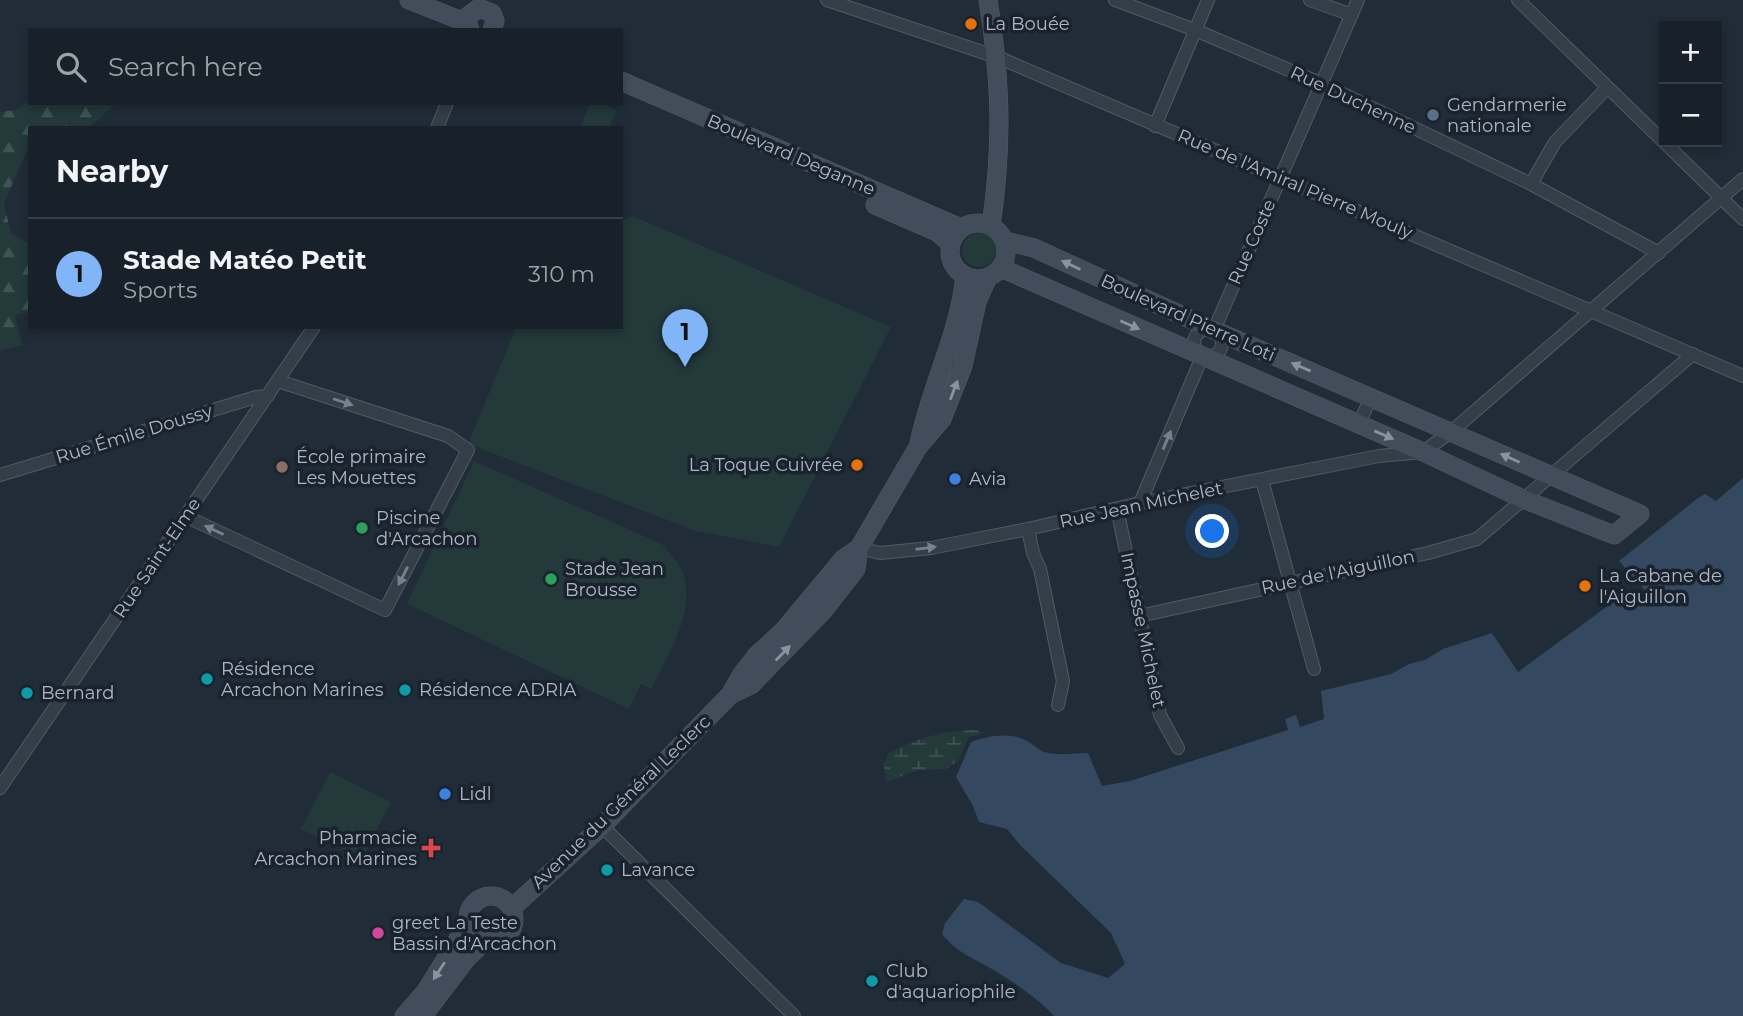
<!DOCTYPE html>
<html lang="en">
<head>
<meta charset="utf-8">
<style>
	body { margin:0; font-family:Montserrat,sans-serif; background:#212932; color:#f1f3f6 }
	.controls { position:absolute; right:21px; top:21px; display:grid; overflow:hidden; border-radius:0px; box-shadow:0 4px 10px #0003 }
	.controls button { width:63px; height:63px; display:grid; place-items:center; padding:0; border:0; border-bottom:2px solid #363e47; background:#18212a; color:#f1f3f6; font:35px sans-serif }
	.you { position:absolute; left:1213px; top:532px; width:24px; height:24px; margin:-18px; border:5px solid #fff; border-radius:50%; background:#1a73e8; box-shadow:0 0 0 10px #1a73e833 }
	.badge { display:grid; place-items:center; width:46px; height:46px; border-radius:50%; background:#81b5f7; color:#111; font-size:23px; font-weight:700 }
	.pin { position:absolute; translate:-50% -58px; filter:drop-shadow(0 2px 4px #0008) }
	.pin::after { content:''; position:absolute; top:37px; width:24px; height:21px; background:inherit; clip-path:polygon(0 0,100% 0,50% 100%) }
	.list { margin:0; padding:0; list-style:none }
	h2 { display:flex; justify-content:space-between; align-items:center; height:91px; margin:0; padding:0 28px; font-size:30px }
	h2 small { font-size:23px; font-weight:400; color:#9fa3a8 }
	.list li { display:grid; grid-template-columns:46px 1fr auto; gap:21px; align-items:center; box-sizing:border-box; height:112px; padding:0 28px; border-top:2px solid #363e47 }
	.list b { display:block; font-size:26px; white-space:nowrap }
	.list p { margin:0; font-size:23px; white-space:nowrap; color:#9fa3a8 }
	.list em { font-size:23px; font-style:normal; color:#9fa3a8 }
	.icon { flex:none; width:38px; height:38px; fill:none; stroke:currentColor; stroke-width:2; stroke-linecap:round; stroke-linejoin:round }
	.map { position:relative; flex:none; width:1743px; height:1016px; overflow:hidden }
	.search { position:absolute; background:#18212a; box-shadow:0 4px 10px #0003; left:28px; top:28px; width:595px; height:77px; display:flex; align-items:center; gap:18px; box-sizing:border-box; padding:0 24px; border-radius:0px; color:#9fa3a8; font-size:26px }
	.panel { position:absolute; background:#18212a; box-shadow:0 4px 10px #0003; left:28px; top:126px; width:595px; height:203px; border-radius:0px }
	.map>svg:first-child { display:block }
	.forest { fill:url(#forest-firs) }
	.wetland { fill:url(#wetland-marsh) }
	.garden { fill:#23393a }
	.water { fill:#34495f }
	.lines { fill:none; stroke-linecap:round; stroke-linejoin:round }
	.street-casing { stroke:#515b66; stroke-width:14 }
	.secondary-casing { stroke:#515b66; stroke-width:19 }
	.street { stroke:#343e48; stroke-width:12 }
	.secondary { stroke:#424d5b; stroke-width:18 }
	.oneway { fill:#8893a0 }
	.oneway2 { fill:#77818d }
	.food-dot { fill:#e8710a; stroke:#1a232d; stroke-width:2.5 }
	.service-dot { fill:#5c6f8a; stroke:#1a232d; stroke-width:2.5 }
	.education-dot { fill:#8d6e63; stroke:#1a232d; stroke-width:2.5 }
	.shop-dot { fill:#3f7fe0; stroke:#1a232d; stroke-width:2.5 }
	.leisure-dot { fill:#2e9e5b; stroke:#1a232d; stroke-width:2.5 }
	.culture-dot { fill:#0f9aa8; stroke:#1a232d; stroke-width:2.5 }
	.health-dot { fill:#e0444e; stroke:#1a232d; stroke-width:2.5 }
	.hotel-dot { fill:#d1479c; stroke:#1a232d; stroke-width:2.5 }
	.labels { text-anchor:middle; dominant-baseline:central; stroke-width:7; stroke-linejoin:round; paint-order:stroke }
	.poi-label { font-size:18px; fill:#aeb8c5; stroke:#1a232d; text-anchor:start }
	.street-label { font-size:18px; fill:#aeb8c5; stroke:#1a232d }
</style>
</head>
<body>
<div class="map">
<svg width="1743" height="1016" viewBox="0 0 1743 1016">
	<defs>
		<pattern id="forest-firs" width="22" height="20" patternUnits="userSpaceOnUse" patternTransform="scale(1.75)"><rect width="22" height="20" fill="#23393a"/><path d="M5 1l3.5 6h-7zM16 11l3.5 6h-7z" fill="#405455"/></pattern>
		<pattern id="wetland-marsh" width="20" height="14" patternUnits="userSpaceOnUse" patternTransform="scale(1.75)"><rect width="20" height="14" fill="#23393a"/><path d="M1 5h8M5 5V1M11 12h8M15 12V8" fill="none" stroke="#405455"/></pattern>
	</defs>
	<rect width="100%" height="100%" fill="#202c38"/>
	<path class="forest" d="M30 100V103H82L87 105 90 103H116L92 125 84 128H30V143L4 204 11 233 30 244V312L15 315 22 345 0 351V112L16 110Z"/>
	<path class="wetland" d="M977 730 985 733 969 737 958 761 946 769 919 770 886 782 884 765 888 753C918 738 943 730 977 730Z"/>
	<path class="garden" d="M590 103H601L617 110 609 128H580Z
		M633 216 891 327 779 547 696 531 468 444 516 327H621V221Z
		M962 250a17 17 0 1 1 34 0a17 17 0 1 1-34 0Z
		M474 461 662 544C668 552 678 561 682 570 698 609 668 656 651 689L641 684 629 709 407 604Z
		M330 772 391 802 362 859 301 829Z"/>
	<path class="water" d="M1743 478V1016H1054C1041 1001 1014 982 997 972 978 960 956 953 942 934L945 923 964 899 978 902 1061 963 1108 978 1125 964 1111 933 1020 845 1007 829 979 822 973 806 956 777 971 742C987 736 1009 732 1025 740 1032 743 1037 749 1044 752 1058 756 1074 753 1088 753L1102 786 1130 781 1288 730 1285 719 1296 715 1300 727 1324 719 1321 691 1391 674 1409 664 1425 660 1443 649 1492 633 1518 672 1628 591 1634 597 1644 589 1619 561 1698 498 1705 494 1716 501Z"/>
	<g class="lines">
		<defs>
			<path id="street" d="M827 0 997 57 1743 376
				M1115 0 1195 30 1322 84 1531 184 1659 253
				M1310 0 1352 15
				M1518 0 1743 219
				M1155 126 1208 0
				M437 128 447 103
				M1531 184 1555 142 1607 88
				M1194 343a14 14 0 1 1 28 0a14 14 0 1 1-28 0Z
				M1214 330 1358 0
				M1359 424 1371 397
				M0 475 256 397 268 396
				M1262 480 1314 669
				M1140 503 1202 357
				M1117 508 1160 715 1178 748
				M185 516 385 610 468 450 448 436 278 381
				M1028 529 1033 553 1040 569 1063 681 1058 705
				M859 548 880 553 931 548 1028 529 1140 503 1379 456 1423 452 1452 431 1743 179
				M1139 616 1428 553 1477 539 1693 354
				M0 788 314 327
				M602 826 794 1016"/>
			<path id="secondary" d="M409 0 467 23
				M988 0C1001 81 1003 144 991 226
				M470 30 468 25V16L479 8 492 13 495 21 492 30
				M621 81 961 228
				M875 205 937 232 951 244
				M950 251a28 28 0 1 1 56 0a28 28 0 1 1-56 0Z
				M1001 268 1423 452 1523 499 1614 535 1640 514 1214 330 1034 248 1005 241
				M919 443C931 386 959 334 965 276
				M730 695 751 685 824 610 856 569 859 548 918 447 942 419 963 366 977 302 988 277
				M468 919a23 23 0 1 1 46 0a23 23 0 1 1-46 0Z
				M512 908 602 826 730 695 742 674 756 656 783 631 843 559 859 548
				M404 1016 426 991 468 923
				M423 1016 467 958 485 941"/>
		</defs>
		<use href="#street" class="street-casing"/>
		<use href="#secondary" class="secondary-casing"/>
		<use href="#street" class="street"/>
		<use href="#secondary" class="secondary"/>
	</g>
	<defs><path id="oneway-solid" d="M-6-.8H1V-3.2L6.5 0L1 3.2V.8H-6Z" transform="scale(1.75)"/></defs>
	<g class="oneway">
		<use href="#oneway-solid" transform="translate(1071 265) rotate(-155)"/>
		<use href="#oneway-solid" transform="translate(1130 325) rotate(24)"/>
		<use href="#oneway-solid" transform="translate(1301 367) rotate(-157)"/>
		<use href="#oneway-solid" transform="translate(954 390) rotate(-69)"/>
		<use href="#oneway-solid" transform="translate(1384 435) rotate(23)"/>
		<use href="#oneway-solid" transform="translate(1510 458) rotate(-156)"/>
		<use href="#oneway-solid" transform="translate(783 653) rotate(-46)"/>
		<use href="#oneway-solid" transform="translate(439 971) rotate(123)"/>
	</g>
	<g class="oneway2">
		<use href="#oneway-solid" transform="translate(343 402) rotate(18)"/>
		<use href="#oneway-solid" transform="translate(1167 440) rotate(-67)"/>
		<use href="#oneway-solid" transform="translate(214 530) rotate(-155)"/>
		<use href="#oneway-solid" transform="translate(926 548) rotate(-7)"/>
		<use href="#oneway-solid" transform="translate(403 576) rotate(117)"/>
	</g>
	<g class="food-dot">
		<circle cx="971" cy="24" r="7"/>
		<circle cx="857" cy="465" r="7"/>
		<circle cx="1585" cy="586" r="7"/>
	</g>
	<circle class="service-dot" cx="1433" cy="115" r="7"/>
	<circle class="education-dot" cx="282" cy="467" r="7"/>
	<g class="shop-dot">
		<circle cx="955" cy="479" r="7"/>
		<circle cx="445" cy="794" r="7"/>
	</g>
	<g class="leisure-dot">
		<circle cx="362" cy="528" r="7"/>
		<circle cx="551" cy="579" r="7"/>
	</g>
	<g class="culture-dot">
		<circle cx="207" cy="679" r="7"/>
		<circle cx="405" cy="690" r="7"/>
		<circle cx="27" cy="693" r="7"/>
		<circle cx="607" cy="870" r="7"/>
		<circle cx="872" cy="981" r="7"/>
	</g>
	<path class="health-dot" d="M427.5 837.5h7v7h7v7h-7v7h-7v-7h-7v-7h7z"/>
	<circle class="hotel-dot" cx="378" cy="933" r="7"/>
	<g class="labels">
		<g class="poi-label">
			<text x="985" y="24">La Bouée</text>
			<text x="1447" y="105">Gendarmerie<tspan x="1447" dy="21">nationale</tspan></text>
			<text x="296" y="457">École primaire<tspan x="296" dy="21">Les Mouettes</tspan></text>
			<text x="843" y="465" text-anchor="end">La Toque Cuivrée</text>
			<text x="969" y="479">Avia</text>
			<text x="376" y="518">Piscine<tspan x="376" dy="21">d'Arcachon</tspan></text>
			<text x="565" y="569">Stade Jean<tspan x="565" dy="21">Brousse</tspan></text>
			<text x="1599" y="576">La Cabane de<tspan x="1599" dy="21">l'Aiguillon</tspan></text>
			<text x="221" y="669">Résidence<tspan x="221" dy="21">Arcachon Marines</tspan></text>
			<text x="419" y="690">Résidence ADRIA</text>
			<text x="41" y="693">Bernard</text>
			<text x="459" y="794">Lidl</text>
			<text x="417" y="838" text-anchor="end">Pharmacie<tspan x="417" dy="21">Arcachon Marines</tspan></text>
			<text x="621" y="870">Lavance</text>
			<text x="392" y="923">greet La Teste<tspan x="392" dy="21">Bassin d'Arcachon</tspan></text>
			<text x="886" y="971">Club<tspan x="886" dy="21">d'aquariophile</tspan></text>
		</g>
		<g class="street-label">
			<text transform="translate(1353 100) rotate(25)">Rue Duchenne</text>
			<text transform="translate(791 155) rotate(23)">Boulevard Deganne</text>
			<text transform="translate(1295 184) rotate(23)">Rue de l'Amiral Pierre Mouly</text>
			<text transform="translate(1252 242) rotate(-66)">Rue Coste</text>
			<text transform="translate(1188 318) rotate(24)">Boulevard Pierre Loti</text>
			<text transform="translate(134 434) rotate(-17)">Rue Émile Doussy</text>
			<text transform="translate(1141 505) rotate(-12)">Rue Jean Michelet</text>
			<text transform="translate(157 558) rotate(-56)">Rue Saint-Elme</text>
			<text transform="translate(1338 572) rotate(-12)">Rue de l'Aiguillon</text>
			<text transform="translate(1143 630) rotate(78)">Impasse Michelet</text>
			<text transform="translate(621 802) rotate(-44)">Avenue du Général Leclerc</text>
		</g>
	</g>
</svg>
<div class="controls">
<button>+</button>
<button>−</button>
</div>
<div class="you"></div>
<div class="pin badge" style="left:685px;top:367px">1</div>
<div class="search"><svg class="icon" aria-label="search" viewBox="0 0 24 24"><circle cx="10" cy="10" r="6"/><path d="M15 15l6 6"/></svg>Search here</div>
<section class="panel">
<h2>Nearby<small></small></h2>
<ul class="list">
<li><span class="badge">1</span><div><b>Stade Matéo Petit</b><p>Sports</p></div><em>310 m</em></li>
</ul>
</section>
</div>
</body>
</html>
